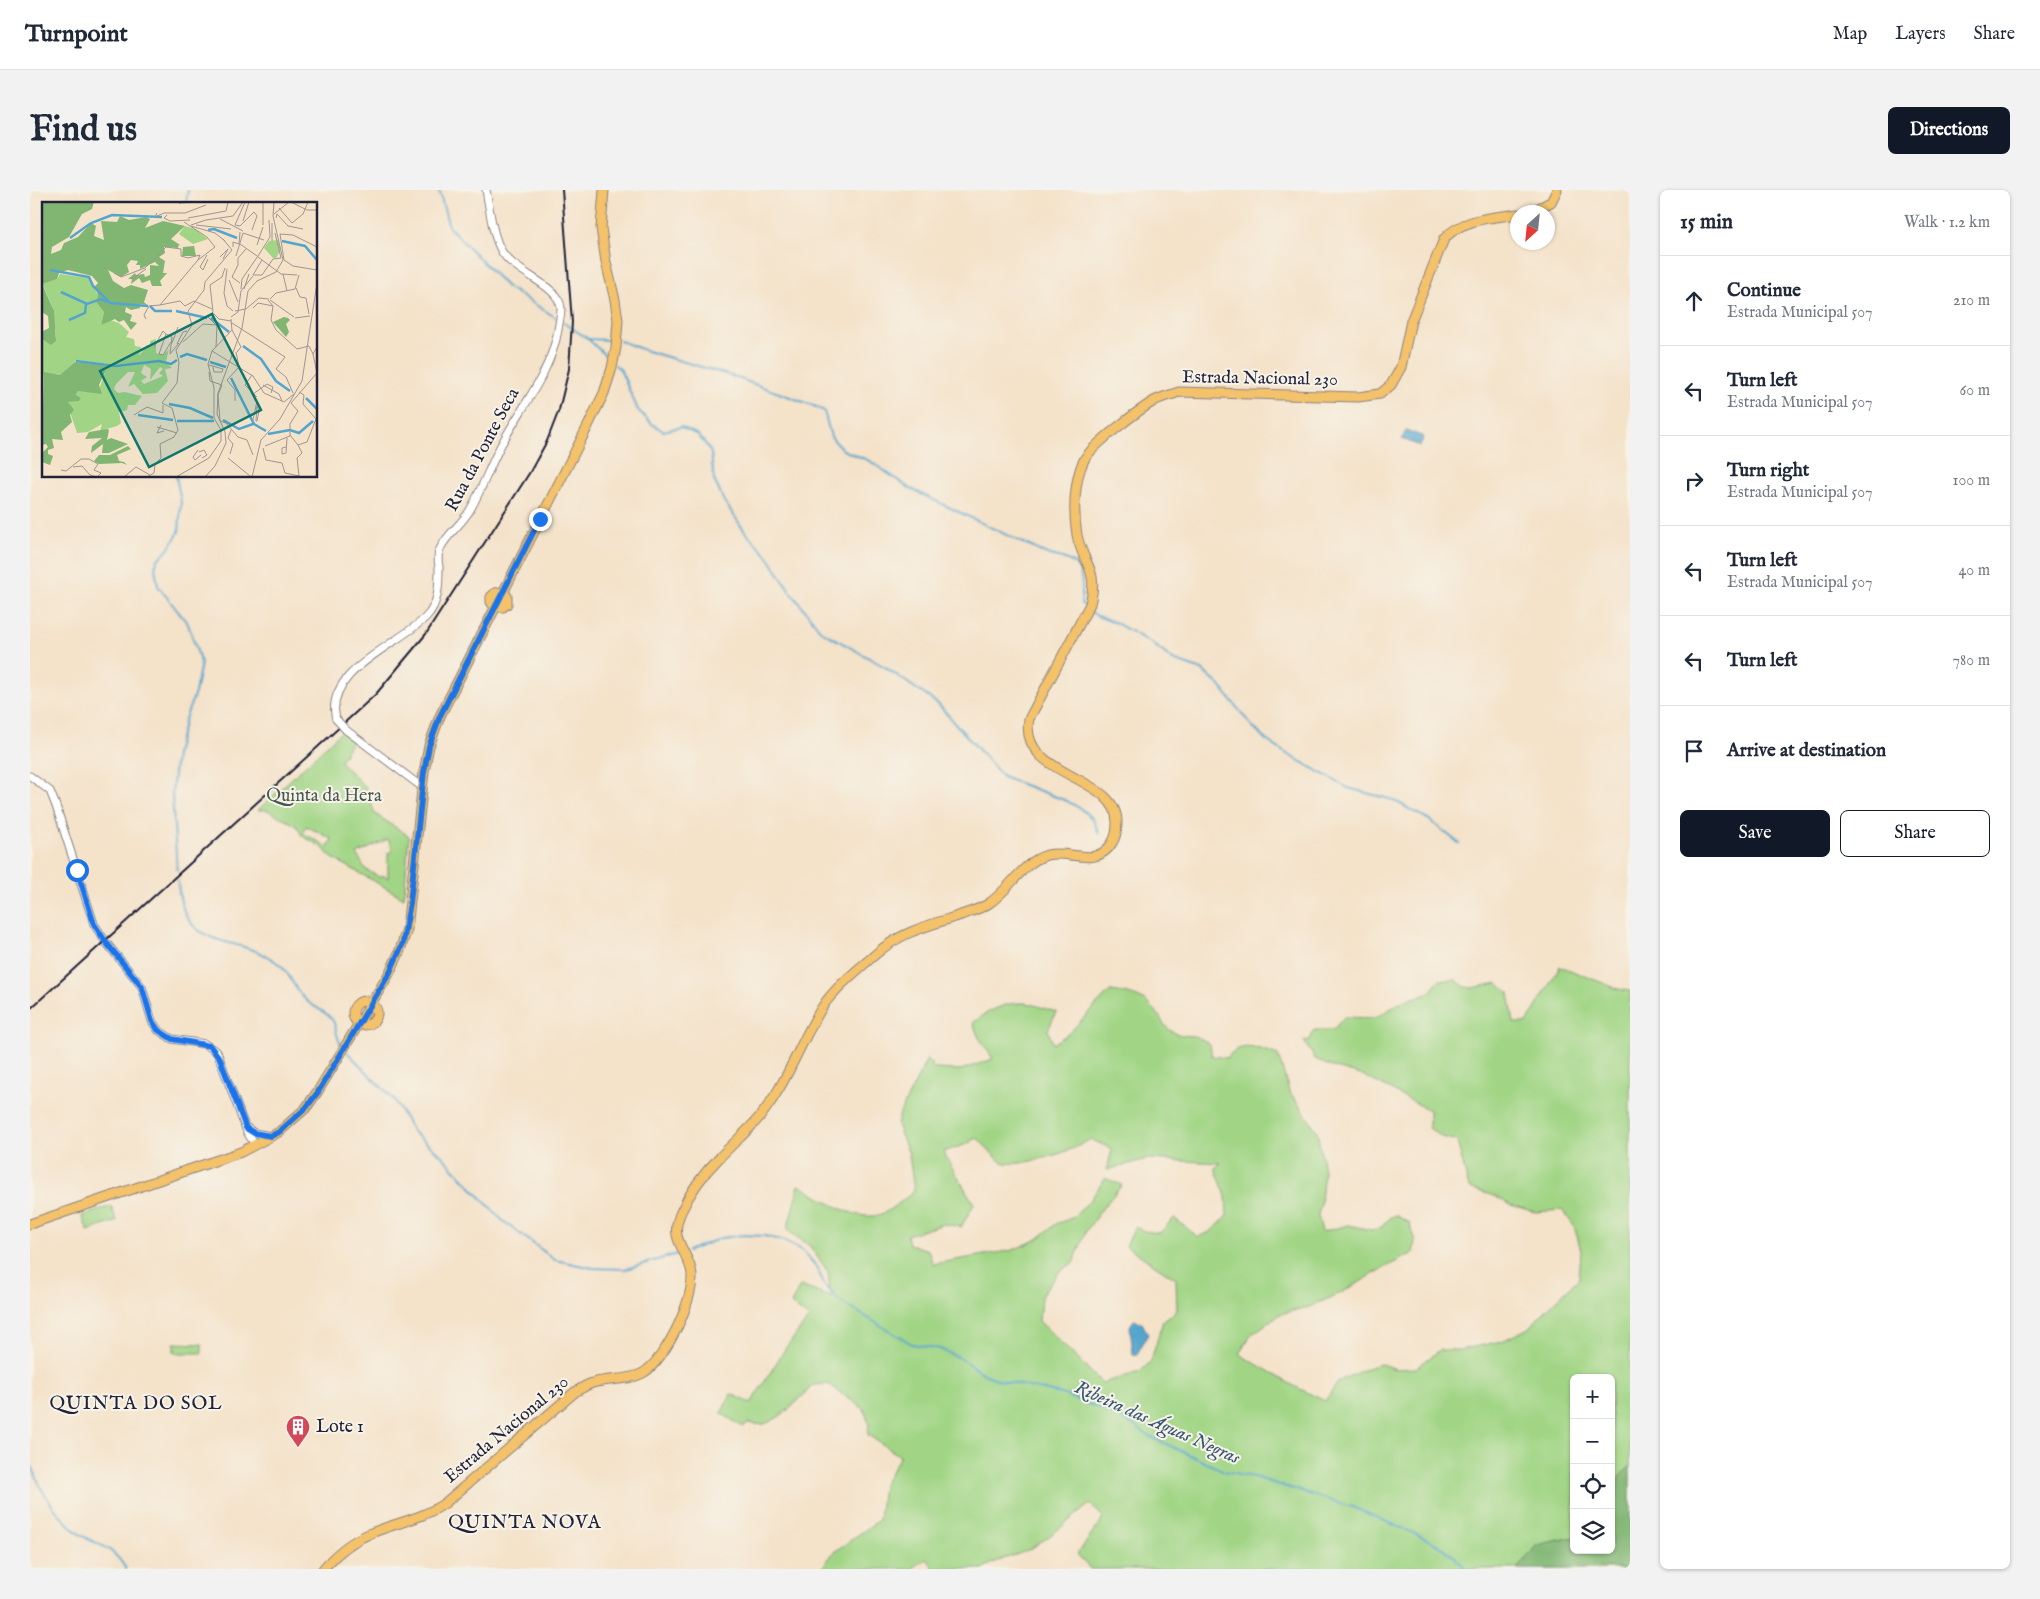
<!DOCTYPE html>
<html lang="en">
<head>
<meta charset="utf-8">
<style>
	body { margin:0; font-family:"IM FELL English",serif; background:#f2f2f3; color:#1f2937 }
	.controls { position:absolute; right:15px; bottom:15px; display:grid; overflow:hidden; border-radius:8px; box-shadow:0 1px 4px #0004 }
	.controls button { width:45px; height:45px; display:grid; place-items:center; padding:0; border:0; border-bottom:1px solid #e0e1e3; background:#fff; color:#1f2937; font:25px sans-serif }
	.compass { position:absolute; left:1480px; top:15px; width:45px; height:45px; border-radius:50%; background:#fff; box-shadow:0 1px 4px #0004; rotate:207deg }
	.stop { position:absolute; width:15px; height:15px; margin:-11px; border:4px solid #1a73e8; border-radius:50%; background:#fff }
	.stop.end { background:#1a73e8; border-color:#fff; box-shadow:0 1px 5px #0008 }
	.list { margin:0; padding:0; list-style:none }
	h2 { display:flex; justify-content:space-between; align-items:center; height:65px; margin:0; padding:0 20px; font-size:21px }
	h2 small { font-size:16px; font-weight:400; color:#747a83 }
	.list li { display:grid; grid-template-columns:32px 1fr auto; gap:15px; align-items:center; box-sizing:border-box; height:90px; padding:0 20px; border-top:1px solid #e0e1e3 }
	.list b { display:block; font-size:19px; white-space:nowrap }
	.list p { margin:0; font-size:16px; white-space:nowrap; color:#747a83 }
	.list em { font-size:16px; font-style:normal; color:#747a83 }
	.actions { display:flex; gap:10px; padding:15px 20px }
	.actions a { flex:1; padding:11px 0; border:1px solid #111827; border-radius:8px; text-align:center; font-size:18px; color:#111827 }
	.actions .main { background:#111827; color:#fff }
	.icon { flex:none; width:28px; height:28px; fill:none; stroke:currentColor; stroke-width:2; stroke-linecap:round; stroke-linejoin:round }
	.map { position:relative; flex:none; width:1600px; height:1379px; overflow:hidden; border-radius:8px }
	header { display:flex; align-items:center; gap:30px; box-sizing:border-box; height:70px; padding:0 25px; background:#fff; border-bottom:1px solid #e0e1e3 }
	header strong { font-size:24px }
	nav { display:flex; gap:28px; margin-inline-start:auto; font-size:18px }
	.intro { display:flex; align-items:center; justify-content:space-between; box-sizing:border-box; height:120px; padding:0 30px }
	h1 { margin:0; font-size:35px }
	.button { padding:12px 22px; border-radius:8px; background:#111827; color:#fff; font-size:18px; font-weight:700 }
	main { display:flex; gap:30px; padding:0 30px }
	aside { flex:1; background:#fff; border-radius:8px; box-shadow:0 1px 4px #0004 }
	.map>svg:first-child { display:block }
	.green { fill:#a1d585; stroke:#627c60; fill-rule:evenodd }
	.forest { fill:#80b672; stroke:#516c56 }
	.water { fill:#53a5ce; stroke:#3a6484 }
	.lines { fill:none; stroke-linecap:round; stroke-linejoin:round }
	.stream { stroke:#53a5ce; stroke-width:2 }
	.minor-casing { stroke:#8b8282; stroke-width:9 }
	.major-casing { stroke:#8b8282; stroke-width:11 }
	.minor { stroke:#fff; stroke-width:7 }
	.major { stroke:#f3c26a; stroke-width:9 }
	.rail { stroke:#22223b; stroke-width:2 }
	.minor-bridge-casing { stroke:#8b8282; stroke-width:9; stroke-linecap:butt }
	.minor-bridge { stroke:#fff; stroke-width:7 }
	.route { stroke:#1a73e8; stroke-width:6 }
	.labels { text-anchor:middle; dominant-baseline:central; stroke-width:4; stroke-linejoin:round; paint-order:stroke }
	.street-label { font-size:18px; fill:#22223b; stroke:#f7f3e8 }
	.park-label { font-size:18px; fill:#485851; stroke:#f7f3e8 }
	.poi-label { font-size:18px; fill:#22223b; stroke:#f7f3e8; text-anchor:start }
	.neighbourhood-label { font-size:19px; letter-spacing:1px; fill:#22223b; stroke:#f7f3e8 }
	.water-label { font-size:19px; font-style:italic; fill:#365676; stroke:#f7f3e8 }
	.inset-river { fill:none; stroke:#53a5ce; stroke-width:2.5 }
	.inset-road { fill:none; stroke:#a09590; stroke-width:1 }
	.view { fill:#0f766e; fill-opacity:0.15; stroke:#0f766e; stroke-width:2.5 }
	.inset-edge { fill:none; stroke:#22223b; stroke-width:2.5 }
</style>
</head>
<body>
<header>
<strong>Turnpoint</strong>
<nav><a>Map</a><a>Layers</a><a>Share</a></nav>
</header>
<div class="intro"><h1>Find us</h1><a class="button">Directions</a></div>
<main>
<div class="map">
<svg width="1600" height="1379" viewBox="0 0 1600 1379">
	<rect width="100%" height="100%" fill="#f7f3e8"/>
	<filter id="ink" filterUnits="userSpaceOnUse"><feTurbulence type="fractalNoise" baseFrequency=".02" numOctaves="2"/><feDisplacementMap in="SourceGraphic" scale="10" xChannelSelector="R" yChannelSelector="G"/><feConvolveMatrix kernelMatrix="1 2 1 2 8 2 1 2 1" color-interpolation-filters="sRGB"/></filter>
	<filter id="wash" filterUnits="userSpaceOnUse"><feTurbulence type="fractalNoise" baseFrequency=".0096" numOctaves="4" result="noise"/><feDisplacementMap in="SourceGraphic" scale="20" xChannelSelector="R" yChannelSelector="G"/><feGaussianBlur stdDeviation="1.12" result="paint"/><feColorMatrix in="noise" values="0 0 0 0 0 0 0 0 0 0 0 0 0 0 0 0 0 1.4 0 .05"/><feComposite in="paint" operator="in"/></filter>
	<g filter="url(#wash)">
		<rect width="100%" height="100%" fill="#f4e2c9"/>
		<path class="green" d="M311 542 322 552 310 571 335 597 345 624 379 646 374 708 301 667 292 657 272 646 266 635 237 620H228ZM276 636 302 649 298 657 273 643ZM358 649 363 660 358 663V688L352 685 351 688 335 679 327 664Z
			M1530 776 1588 799 1600 801V1276L1581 1298V1188H1544V1347L1507 1355 1487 1379H1060L1047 1364 1069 1335 1073 1327 1060 1314C1039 1330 1019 1349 996 1361 982 1367 965 1370 953 1379H905L897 1369 881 1379H791L804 1362 849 1330 853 1295 870 1266 838 1245 839 1234 834 1219 798 1194 783 1195C770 1209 753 1228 734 1234 730 1235 723 1234 718 1233L713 1237 691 1223 701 1204 721 1213 757 1156 779 1128 761 1114 770 1096 801 1107 798 1082 780 1056 757 1040 769 995C788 1006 825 1032 848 1025 860 1022 874 1009 884 1001L879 964 867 935 870 923 897 869 905 879 931 880 963 869 948 846 943 833C957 821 975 812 994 813 1004 814 1016 819 1026 822L1018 840 1023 854 1039 843 1080 801C1096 803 1110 805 1122 817 1131 825 1132 838 1145 843 1162 849 1163 841 1180 855L1182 866 1197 868C1210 850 1231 859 1248 865L1259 901 1287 941 1294 980 1291 1011 1288 1025 1292 1042 1318 1035 1342 1040 1352 1037 1359 1028 1366 1025 1379 1033 1385 1051 1383 1063 1354 1078 1311 1103 1279 1117 1250 1124 1221 1145 1209 1164 1264 1196 1295 1211 1309 1191 1340 1177 1351 1174 1366 1179 1386 1178 1410 1160H1429L1472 1151 1497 1139 1549 1088 1551 1060 1544 1036 1532 1020 1505 1022 1481 1015 1464 1006 1439 998 1427 951 1412 947 1399 938V920L1334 886 1299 876 1285 869 1274 851 1280 850 1284 840H1303L1314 827 1345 828 1375 810 1395 805 1401 801 1409 790H1426L1435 797 1443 798 1467 793 1479 803 1484 833H1497ZM947 948C955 955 964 967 972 972 986 979 1049 960 1060 949L1082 959 1077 980 1117 969 1191 973 1185 978 1196 1006 1197 1027 1180 1042 1168 1047 1144 1028 1130 1043 1114 1041 1105 1037 1096 1056 1146 1089 1147 1121 1133 1131 1121 1171 1110 1182 1072 1193 1009 1131 1011 1107 1028 1083 1044 1072 1056 1041 1074 1016 1092 995 1075 988 1061 1009 1044 1027 1026 1034 1006 1050 983 1060 903 1074 898 1060 879 1054 877 1045 914 1034 931 1037 944 1014 913 962 937 954Z
			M81 1016 87 1031 58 1041 52 1026Z
			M144 1153 172 1154V1163H144Z"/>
		<path class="forest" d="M1600 1276V1379H1487L1507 1355 1544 1347V1360H1581V1298Z"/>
		<path class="water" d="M1376 240 1394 247 1390 256 1372 249Z
			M1104 1130 1112 1133 1118 1144 1106 1166 1103 1165 1100 1136Z"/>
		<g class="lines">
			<path class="stream" d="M409 0 419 37 477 97 525 127
				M156 14 158 0
				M534 133 557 148 577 167
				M559 149 579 150
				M590 151 617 161 702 186 782 215 794 221 801 247 813 260 840 271 879 298 1016 364C1051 371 1054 378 1051 414L1055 416
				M585 175 590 179 608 220 622 234 633 241 651 237 668 245 677 256 681 263 684 290 694 311 716 343 737 365 760 401 791 441 855 477 908 514 973 587 1037 611 1051 619 1063 629 1069 644
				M146 286 151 312 149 342 137 361 127 370 125 378 128 396 158 434 171 473 165 503 155 529 146 564 142 604 147 680
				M1060 421 1067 426 1086 433 1123 454 1143 470 1172 480 1190 496 1221 535 1236 550 1257 564 1318 598 1363 610 1398 629 1430 654
				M148 691C152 768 210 740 251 776 260 784 264 798 273 807 280 817 296 820 303 831 307 839 306 848 312 856
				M317 862 365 911 383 942 410 964 472 1030 525 1070 563 1078 596 1079 651 1063
				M658 1061 691 1048 713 1045 735 1046 754 1051 772 1060 786 1076 794 1094 809 1111 882 1154 910 1159 928 1167 954 1184 969 1190 1035 1205 1069 1218 1094 1229 1119 1246 1194 1281 1224 1287 1322 1317 1395 1348 1415 1359 1437 1379
				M0 1273C5 1281 7 1289 11 1298 18 1311 31 1327 42 1338 62 1357 79 1350 96 1379"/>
		</g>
	</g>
	<g filter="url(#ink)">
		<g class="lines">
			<defs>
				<path id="minor" d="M306 529C293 481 370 454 396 427 409 414 409 395 409 377 408 371 407 364 410 359 417 344 432 334 440 320 452 299 460 276 471 255 491 218 521 182 528 140 529 133 531 125 531 118 529 95 486 84 472 62 462 45 460 20 456 0
					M316 540 392 597
					M0 586 20 601 26 616 64 734 75 751 112 797 122 831 128 840 142 849 175 854 187 862 217 942 225 955
					M217 938 224 943 241 946"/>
				<path id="major" d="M1500 22 1521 12 1527 0
					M465 417H473L477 414V406L473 402
					M465 417 461 412V407L465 403 473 402
					M323 823a12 12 0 1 1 24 0a12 12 0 1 1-24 0Z
					M0 1034 211 962 249 942 276 918 288 901 359 784 369 763 377 739 394 582 399 556 410 526 557 238 574 203 582 178 586 157 588 130 585 110 576 72 571 38 574 0
					M293 1379C305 1365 322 1351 339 1344 365 1333 392 1329 415 1313L545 1202C551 1199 557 1194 563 1193 580 1188 598 1191 613 1183 635 1171 668 1104 661 1079 654 1056 639 1048 651 1022 660 1002 674 983 689 968 704 952 722 938 735 920 760 887 772 847 795 813 809 794 829 779 847 763 870 743 896 736 925 727 936 723 948 720 958 714 979 701 992 672 1017 665 1040 659 1066 679 1082 653 1086 647 1087 640 1087 633 1088 584 988 588 999 529L1060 414C1069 378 1053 375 1047 345 1043 322 1044 290 1054 270 1062 255 1109 220 1124 211 1131 207 1141 205 1149 202L1328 207 1350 204 1361 195 1371 177 1381 131 1414 49C1432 28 1462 28 1488 24"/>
			</defs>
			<use href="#minor" class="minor-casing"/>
			<use href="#major" class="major-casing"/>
			<use href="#minor" class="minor"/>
			<use href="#major" class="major"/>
			<path class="rail" d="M0 819 346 504 396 444 500 282 517 251 529 220 539 179 542 132 532 0"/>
			<defs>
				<path id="minor-bridge" d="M306 529 316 540"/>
			</defs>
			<use href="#minor-bridge" class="minor-bridge-casing"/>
			<use href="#minor-bridge" class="minor-bridge"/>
		</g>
	</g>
	<g class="lines" filter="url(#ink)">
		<path class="route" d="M47 680 64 734 75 751 112 797 122 831 128 840 142 849 180 856 190 869 216 938 224 943 241 946 249 942 276 918 288 902 359 784 373 753 380 713 394 582 399 556 410 526 510 329"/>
	</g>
	<defs>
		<symbol id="building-pin" viewBox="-11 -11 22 30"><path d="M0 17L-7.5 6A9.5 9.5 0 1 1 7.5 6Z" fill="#d1495b" stroke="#f7f3e8"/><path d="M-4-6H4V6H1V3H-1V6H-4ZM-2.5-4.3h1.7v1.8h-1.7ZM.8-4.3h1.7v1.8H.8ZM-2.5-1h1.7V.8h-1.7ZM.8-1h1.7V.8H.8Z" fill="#fff"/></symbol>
	</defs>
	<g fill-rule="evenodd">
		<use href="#building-pin" x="254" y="1223" width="28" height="38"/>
	</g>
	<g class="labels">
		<g class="street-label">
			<text transform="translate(1230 189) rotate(1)">Estrada Nacional 230</text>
			<text transform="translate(453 260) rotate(-62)">Rua da Ponte Seca</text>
			<text transform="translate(477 1240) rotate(-40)">Estrada Nacional 230</text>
		</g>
		<g class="park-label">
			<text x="294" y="606">Quinta da Hera</text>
		</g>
		<g class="poi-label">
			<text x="286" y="1237">Lote 1</text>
		</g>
		<g class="neighbourhood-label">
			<text x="106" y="1214">QUINTA DO SOL</text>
			<text x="495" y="1333">QUINTA NOVA</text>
		</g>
		<g class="water-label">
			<text transform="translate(1127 1233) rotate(24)">Ribeira das Águas Negras</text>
		</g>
	</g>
	<g transform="translate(12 12)">
		<rect width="275" height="275" fill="#f4e2c9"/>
		<path d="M143 24 153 27 166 37 151 42 137 32ZM236 38 239 47 234 56H231L222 46 227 39ZM18 72 47 76 56 93 54 100 62 110 59 123 68 118 77 121 87 130 84 135 92 137 93 144 99 145 97 154 105 143 108 144V139L114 137V151L121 153 127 147 124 160 130 166 123 167 126 179 115 191 101 192 92 182 86 185 93 170H86L74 182 72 187 76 191 83 190 100 194 93 203H86L85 208 77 210 79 221 75 224 58 229 60 222 46 230 35 231 25 201 39 196 34 194 36 189 56 190 66 162 35 158 19 173 2 171 0 195V137L7 141 14 139V133L10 104 0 81 15 77ZM102 163 109 167 108 178 118 165 121 167 117 171 121 174 102 182 99 179 105 175 99 171Z" fill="#a1d585" fill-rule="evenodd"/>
		<path d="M0 0H52L50 7 40 12 27 35 10 45 9 52 19 48 22 41 36 35 49 21 54 24 52 34 62 38 59 19 75 20 78 14 87 18 104 15 108 17 103 26 121 19 143 24 129 37 141 45 152 44 154 54H140L141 45 137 42 136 46 122 45 123 51 117 55 123 59 121 71H125L118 79 120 84H110L108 78 100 81 97 76 89 82 90 77H86L93 71 94 73 102 72 103 75 108 73V63L117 64 113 60 98 67V63H94L96 59 89 58 85 63 87 70 79 75 66 68 71 79 82 86 89 83 106 88 102 100 105 103 98 102V106L89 108 84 105 83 110 90 113 88 119 95 121 89 128 82 118 77 120 73 117 59 123 62 110 54 100 56 93 53 84 56 81 50 74 26 68 17 71 15 77 0 82 12 109 14 139 9 143 0 137 1 129 7 126 6 114 0 110ZM242 115 246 116 248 118 244 122 247 130 244 135 231 120ZM33 160 66 163 57 183 60 192 36 189 34 193 39 196 37 199 26 200 32 208 28 213 30 220 19 230 21 238 10 237 12 246 6 248V252L11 254 8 263 0 260V251L6 245 4 242 0 243 2 170 18 173ZM65 227 67 228 65 238 61 240 69 236 86 242 67 251H60L61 242 49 251 50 244 60 236 43 237 47 230ZM86 244 89 247 75 253 77 259 82 260 85 263 80 261 57 262 52 259 57 253H68Z" fill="#80b672"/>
		<path class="inset-river" d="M166 28 172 27 195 36M28 36 49 21 70 13 120 15M240 39 263 44 275 58M8 68 47 75 51 84 68 101 106 104M19 90 45 102 59 97 65 100M108 104 113 109H130M134 109 165 116M169 116 187 130M27 118 43 111 44 102M201 144 219 157 234 179 248 189M138 155 145 152 165 158M34 159 74 164 117 159 129 162 135 158M168 160 184 165M189 176 212 222 224 229M264 196 275 207M127 202 148 206 171 216M96 213 131 218M181 218 197 227 211 222M135 219H172M226 232 248 228 257 231 271 219"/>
		<path class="inset-road" d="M142 0 137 1 161 0M203 0 193 23 198 24 212 10 215 14 210 28M249 0 265 8H275M237 6 250 21 261 12 266 0M115 11 113 15 122 11H143L164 3M232 12 247 0M125 13 122 16 128 19 148 18M146 16 184 9 186 0M234 16 235 12 246 24 261 27M178 17 201 29M164 18 191 14 201 0M201 19 207 0M230 21V39M149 23 164 18M154 23 189 27M221 23V0M149 24 173 31 183 39M201 31 222 38M198 42 215 54M215 43 221 25M191 45V40L197 42 198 30M275 45 251 33 238 32 242 58 251 64 275 68M165 53 158 65 161 68 166 57M194 54 201 31M216 54 228 35 227 18M178 55 186 47 181 57M216 55 239 72 255 73M196 63 190 75 198 81M196 63V56L204 47M185 67 182 91 185 104 191 109M72 71 79 75 103 66 124 45 139 47V54L146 56 158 53 156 58M241 72 245 89M211 73H220L231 57 239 56 233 31M211 73 220 58M90 77 104 67M187 78 196 100M254 86 258 95 264 96 267 112M199 87 200 77 216 54M202 87 207 72M199 89 211 74M228 97 234 91 253 87 257 73M226 98 231 104 229 118 234 128 255 147 267 144 271 152M228 98 252 115M118 103 138 99 143 104 152 99 170 107M211 106 216 101 231 104M193 109 204 107 217 96 227 97M171 111 177 117 189 119M189 115 196 110 199 89M253 116 268 114M104 117 102 113 107 104 118 103 156 58 173 45 165 35 142 20M190 121 243 155 234 167 244 175 251 191M190 128 199 145 195 150M124 132 130 135 128 152 137 141M141 140 161 122 174 123M130 141 136 125M135 142 141 130 145 129M112 145 121 129 124 132 117 152 121 153 129 140M174 145 175 124 166 115 171 110 168 83 180 75 183 66M170 149 211 174 222 191 242 200 252 192M167 163 181 167 180 170H172L171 165M167 170 168 179 180 183 176 193 178 219 184 221 196 235 205 238 211 253M210 173 203 183 215 195M221 183 237 192 240 199M257 190 262 193 261 202 274 217M211 192 225 182 231 185 229 191M193 199V188L185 178 197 165 194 150M214 209H217L215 219H214V218L215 204 217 209M92 213 105 205 121 211V203M211 218 215 199M119 223 115 231 122 229M115 225 135 231M248 233 256 243 265 240 274 217M256 243 260 251 255 256 257 274M223 244 248 234V222L256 209 249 201 275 171 271 152 275 145M244 245 240 246V252L244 251 245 236M221 246 224 258 240 261 243 271 257 274M156 248 151 255 153 258 159 253M157 250 162 248 165 253 160 256M188 252 191 242 186 236 189 228M186 256 208 274M19 268 24 269 39 257H47L56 262 52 268 59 271 55 275 48 273 40 264 31 265M82 275 94 265 108 273M105 275 112 271 113 262 119 256 118 242 132 235 136 228 130 206 120 201 135 181 137 160 134 148 150 123 146 109 162 88 163 80 190 48 181 37M134 275 167 256 179 239V228L172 216V186L166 162 170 149 190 128 189 117M163 275 173 264 184 241 183 230 175 212 176 191 200 126 206 89 215 79 234 70 241 58 231 14 232 0M210 275 219 238 238 217 260 179 275 81"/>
		<path class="view" d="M170 112 219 208 107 265 58 169Z"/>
		<rect width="275" height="275" class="inset-edge"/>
	</g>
</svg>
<div class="controls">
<button>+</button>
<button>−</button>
<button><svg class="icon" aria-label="locate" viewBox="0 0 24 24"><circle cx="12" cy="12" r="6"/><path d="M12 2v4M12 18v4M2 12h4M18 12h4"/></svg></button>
<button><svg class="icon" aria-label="layers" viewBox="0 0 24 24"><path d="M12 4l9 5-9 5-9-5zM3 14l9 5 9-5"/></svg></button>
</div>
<svg class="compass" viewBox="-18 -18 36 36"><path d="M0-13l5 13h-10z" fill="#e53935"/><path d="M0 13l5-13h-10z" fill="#747a83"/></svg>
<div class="stop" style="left:47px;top:680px"></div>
<div class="stop end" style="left:510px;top:329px"></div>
</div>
<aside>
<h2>15 min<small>Walk · 1.2 km</small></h2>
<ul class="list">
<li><svg class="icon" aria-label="ahead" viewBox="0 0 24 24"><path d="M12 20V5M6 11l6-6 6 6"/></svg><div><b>Continue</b><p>Estrada Municipal 507</p></div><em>210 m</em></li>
<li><svg class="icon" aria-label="left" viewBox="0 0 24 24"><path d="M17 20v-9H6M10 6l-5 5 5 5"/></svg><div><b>Turn left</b><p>Estrada Municipal 507</p></div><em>60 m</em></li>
<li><svg class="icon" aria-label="right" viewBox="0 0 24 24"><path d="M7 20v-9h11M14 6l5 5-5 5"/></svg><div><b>Turn right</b><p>Estrada Municipal 507</p></div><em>100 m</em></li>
<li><svg class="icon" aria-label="left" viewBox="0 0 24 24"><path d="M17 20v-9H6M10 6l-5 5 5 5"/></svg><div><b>Turn left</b><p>Estrada Municipal 507</p></div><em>40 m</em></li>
<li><svg class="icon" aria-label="left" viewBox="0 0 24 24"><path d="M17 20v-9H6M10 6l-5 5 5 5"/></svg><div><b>Turn left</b></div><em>780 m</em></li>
<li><svg class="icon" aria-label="arrive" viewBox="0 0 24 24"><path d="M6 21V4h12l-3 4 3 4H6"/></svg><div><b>Arrive at destination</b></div></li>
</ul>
<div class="actions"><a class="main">Save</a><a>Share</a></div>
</aside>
</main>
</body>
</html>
